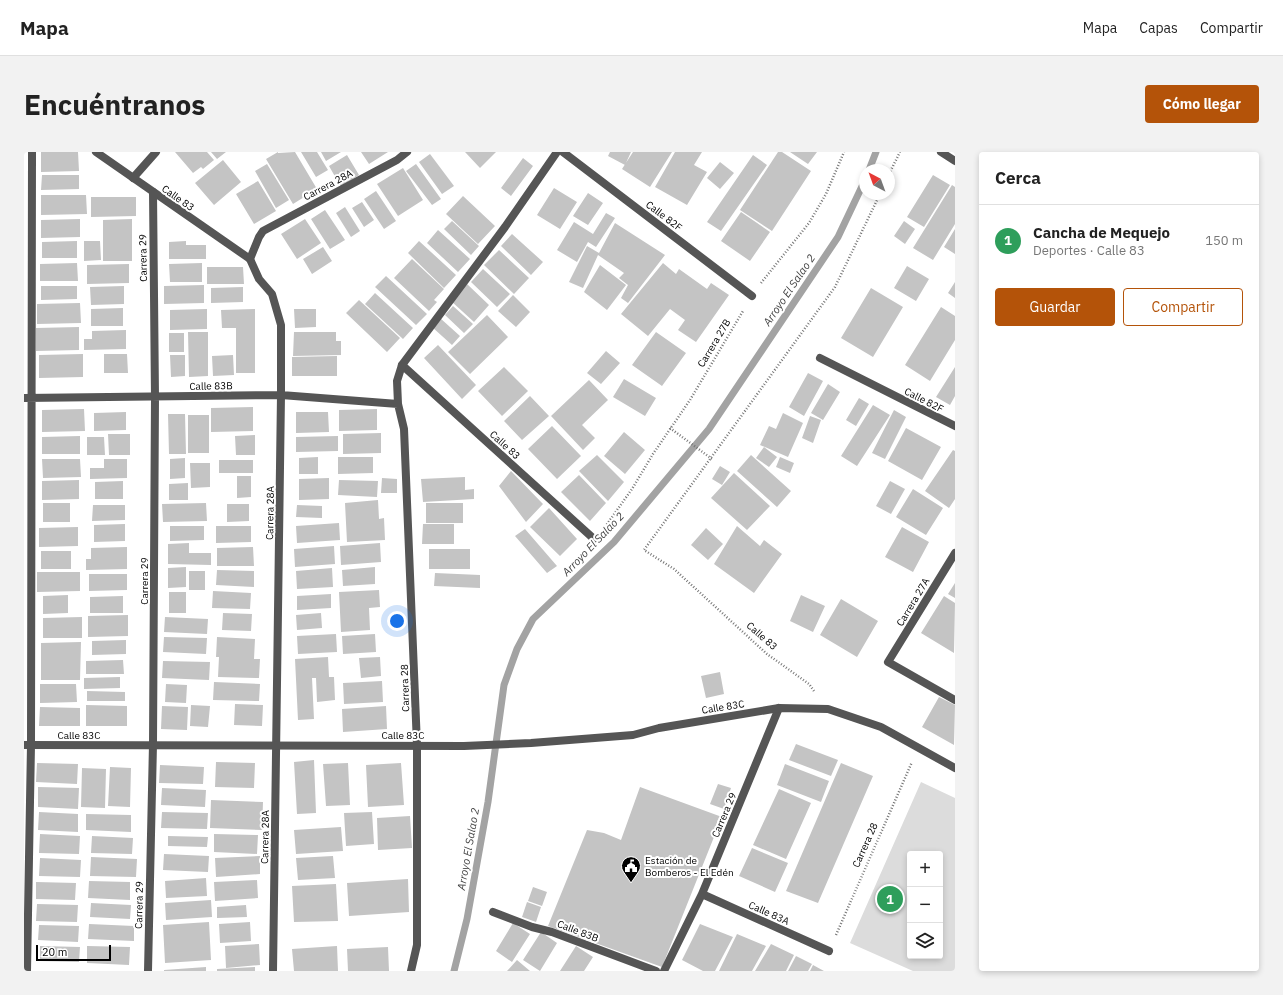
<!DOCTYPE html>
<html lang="es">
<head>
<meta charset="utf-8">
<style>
	body { margin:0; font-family:"IBM Plex Sans",sans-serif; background:#f2f2f2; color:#222 }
	.controls { position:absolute; right:12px; bottom:12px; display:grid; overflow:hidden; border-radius:4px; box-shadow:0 2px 6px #0003 }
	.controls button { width:36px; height:36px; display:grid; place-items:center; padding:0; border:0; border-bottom:1px solid #e0e0e0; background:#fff; color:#222; font:20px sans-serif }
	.compass { position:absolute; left:835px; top:12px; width:36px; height:36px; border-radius:50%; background:#fff; box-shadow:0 2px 6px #0003; rotate:319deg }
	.scale { position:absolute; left:12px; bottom:10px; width:75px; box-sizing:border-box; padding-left:4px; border:2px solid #000; border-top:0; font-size:11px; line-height:14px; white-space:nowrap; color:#000; -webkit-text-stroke:3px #fff; paint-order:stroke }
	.you { position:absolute; left:373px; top:469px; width:14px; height:14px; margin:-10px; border:3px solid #fff; border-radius:50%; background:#1a73e8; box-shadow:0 0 0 6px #1a73e833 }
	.badge { display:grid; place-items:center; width:26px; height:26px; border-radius:50%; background:#b45309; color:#fff; font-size:13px; font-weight:700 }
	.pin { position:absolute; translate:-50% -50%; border:2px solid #fff; box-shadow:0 1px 4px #0006 }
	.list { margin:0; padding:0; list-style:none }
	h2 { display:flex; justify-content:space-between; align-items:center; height:52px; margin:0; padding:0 16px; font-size:17px }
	h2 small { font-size:13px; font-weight:400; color:#767676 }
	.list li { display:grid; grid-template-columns:26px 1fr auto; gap:12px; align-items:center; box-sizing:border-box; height:72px; padding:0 16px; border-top:1px solid #e0e0e0 }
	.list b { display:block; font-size:15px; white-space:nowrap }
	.list p { margin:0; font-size:13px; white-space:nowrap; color:#767676 }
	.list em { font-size:13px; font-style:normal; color:#767676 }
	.actions { display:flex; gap:8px; padding:12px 16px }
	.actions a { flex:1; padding:9px 0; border:1px solid #b45309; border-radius:4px; text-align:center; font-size:14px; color:#b45309 }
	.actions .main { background:#b45309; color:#fff }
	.icon { flex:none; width:22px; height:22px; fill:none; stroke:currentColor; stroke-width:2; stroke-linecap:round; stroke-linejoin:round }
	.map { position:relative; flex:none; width:931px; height:819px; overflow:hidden; border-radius:4px }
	header { display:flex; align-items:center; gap:24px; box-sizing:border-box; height:56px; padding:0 20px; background:#fff; border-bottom:1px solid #e0e0e0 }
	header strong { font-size:19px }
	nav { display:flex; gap:22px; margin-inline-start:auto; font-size:14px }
	.intro { display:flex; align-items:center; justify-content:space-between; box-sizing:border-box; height:96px; padding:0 24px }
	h1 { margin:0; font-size:28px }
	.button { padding:10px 18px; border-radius:4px; background:#b45309; color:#fff; font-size:14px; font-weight:700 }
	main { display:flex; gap:24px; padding:0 24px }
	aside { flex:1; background:#fff; border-radius:4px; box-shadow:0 2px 6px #0003 }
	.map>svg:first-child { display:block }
	.green { fill:#dcdcdc; fill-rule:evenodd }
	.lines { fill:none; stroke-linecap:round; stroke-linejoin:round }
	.stream { stroke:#a3a3a3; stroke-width:7 }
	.building { fill:#c4c4c4 }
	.path { stroke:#777; stroke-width:2.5; stroke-dasharray:1 2; stroke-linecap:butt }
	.service { stroke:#555; stroke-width:8 }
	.minor { stroke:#555; stroke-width:8 }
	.tertiary { stroke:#555; stroke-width:8 }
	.labels { text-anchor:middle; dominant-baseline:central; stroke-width:4; stroke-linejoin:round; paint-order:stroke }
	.street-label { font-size:10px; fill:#000; stroke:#fff }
	.poi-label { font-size:10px; fill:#000; stroke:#fff; text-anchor:start }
	.water-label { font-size:11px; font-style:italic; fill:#444; stroke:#fff }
</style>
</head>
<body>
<header>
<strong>Mapa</strong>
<nav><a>Mapa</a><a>Capas</a><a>Compartir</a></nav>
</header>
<div class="intro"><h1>Encuéntranos</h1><a class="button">Cómo llegar</a></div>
<main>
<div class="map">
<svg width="931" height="819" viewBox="0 0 931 819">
	<rect width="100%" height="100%" fill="#fff"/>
	<path class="green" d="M897 630 931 646V819H889L826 791ZM886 702H916V804H886Z"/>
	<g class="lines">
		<path class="stream" d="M845 18 852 0
			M430 819 443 767 464 650 480 533 493 497 509 467 590 390 685 277 814 85 841 28"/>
	</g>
	<path class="building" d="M17 0H54L55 19 17 20Z
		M151 0H183L190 8 179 17 177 15 169 21Z
		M187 0H202L193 7Z
		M254 0V1L271 0 293 37 269 52 242 7Z
		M277 0H293L304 18 292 25Z
		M297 0H317L302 9Z
		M337 0H364L345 12Z
		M441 0H472L456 16Z
		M586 0H607L601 13 584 4Z
		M609 0H648L626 35 598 17Z
		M651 0H678L670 13 683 20 663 53 631 35Z
		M754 0H758L787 19 748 79 716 58Z
		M766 0H793L784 12Z
		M406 2 430 34 418 42 395 10Z
		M323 3 335 23 317 35 305 14Z
		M729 3 743 13 697 79 683 70Z
		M499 6 509 14 487 44 477 36Z
		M199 8 217 30 190 53 171 31Z
		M696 10 710 21 696 37 683 26Z
		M243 12 265 48 252 56 231 19Z
		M392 12 417 47 408 53 382 19Z
		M379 16 399 48 374 64 353 32Z
		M18 23H55V37L17 38Z
		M909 23 926 33 900 75 883 65Z
		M234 29 252 59 230 72 212 42Z
		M928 33 931 35V72L909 108 889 96Z
		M530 36 553 50 536 77 513 63Z
		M352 39 372 69 360 77 340 47Z
		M564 41 579 51 564 73 549 64Z
		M17 43H62L63 62 17 63Z
		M439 44 471 74 454 92 422 62Z
		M67 45H112V64L67 65Z
		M338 50 350 68 340 75 328 56Z
		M321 55 336 79 327 85 312 61Z
		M301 58 321 88 306 97 287 67Z
		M717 60 746 80 726 109 697 89Z
		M582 61 591 66 572 95 564 90 553 110 533 98 550 70 569 82Z
		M56 67V85L17 86V68Z
		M108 67V109H79V68Z
		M281 67 297 91 273 107 257 82Z
		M428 69 455 94 447 103 420 77Z
		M880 69 891 77 881 92 870 84Z
		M591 71 641 103 604 151 597 146 604 133 595 126 600 121 574 103 559 136 545 130 563 94 575 101Z
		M931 77V102L920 95Z
		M414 78 446 107 434 120 403 91Z
		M488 82 519 110 507 123 477 94Z
		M53 89V106H18V90Z
		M60 89H76L77 108 60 109Z
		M162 89V93H182V107H145V90Z
		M395 89 432 123 420 136 384 101Z
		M299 95 308 109 288 122 279 107Z
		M475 98 505 126 490 142 460 113Z
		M388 107 420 137 410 148 413 150 405 159 370 126Z
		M53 111 54 129H16V112Z
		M178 111V130H146L145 112Z
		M639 111 652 122 655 117 683 137 687 131 705 143 672 190 654 178 661 168 646 157 624 184 597 162Z
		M105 112V131L63 132V113Z
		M576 113 602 133 583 158 560 140Z
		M883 114 905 127 892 149 870 136Z
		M183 115H219L220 132H183Z
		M459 117 486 142 473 155 447 130Z
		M362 124 403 162 392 173 351 135Z
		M931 130V146L924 141Z
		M443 132 465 153 450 170 427 149Z
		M180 133V151L140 152V134Z
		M17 134H53V147L17 148Z
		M100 134V152L67 153 66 135Z
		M219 135V150L187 151V136Z
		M847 136 879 155 849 205 817 186Z
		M351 141 389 176 379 187 341 152Z
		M489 143 506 160 492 175 474 159Z
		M335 148 376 186 363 200 322 161Z
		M56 151 57 171 13 172V152Z
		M429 154 449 172 440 181 421 163Z
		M917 155 931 164V188L906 229 881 213Z
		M99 156V174H67V157Z
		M183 157V177L146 178V158Z
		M231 157V221H212V176H198L197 158Z
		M270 157H292V175L271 176Z
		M463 163 484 185 446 222 424 200Z
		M416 166 436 184 428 193 408 175Z
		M55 175V198L12 199V176Z
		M102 178V197L60 198V187H68V179Z
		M164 180H184V224L165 225Z
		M270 180H312V189H317V203L269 204Z
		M632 180 662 201 638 234 608 213Z
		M145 181H160V200H145Z
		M414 193 452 233 438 247 400 206Z
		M582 199 596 211 577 232 563 221Z
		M59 202V225L15 226V203Z
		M80 202H103L104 221H80Z
		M146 203H161V224L147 225Z
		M209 203 210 223 189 224 188 204Z
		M313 204V224H268V205Z
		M480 215 504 239 478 264 454 239Z
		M931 215V244L926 253 912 245Z
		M784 221 799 229 780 264 765 255Z
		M600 227 632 246 621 264 589 245Z
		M565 228 584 248 558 273 571 286 559 298 527 264Z
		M804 232 816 240 799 268 787 261Z
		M506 244 525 264 498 288 480 269Z
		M835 246 845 252 832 274 822 268Z
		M849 253 866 263 833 314 817 304Z
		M229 255V279L187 280V256Z
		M60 257 61 279 18 280V258Z
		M353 257V278L315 279V258Z
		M870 258 882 265 861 307 848 301Z
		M102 260V278L70 279V261Z
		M272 260H304L305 280 272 281Z
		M759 261 779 271 764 305 736 293 745 274 752 277Z
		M144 262H161L162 302H145Z
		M164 263H185V301H164Z
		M786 264 797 268 789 291 778 286Z
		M528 274 557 304 533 327 504 297Z
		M882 276 917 295 898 328 864 309Z
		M600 280 621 298 601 322 580 304Z
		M357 281V301L319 302V282Z
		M84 282H106V303H85Z
		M231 283V303H212L211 284Z
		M56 284V302H18V285Z
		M314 284V299L272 300V285Z
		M63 285H80L81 303H63Z
		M740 295 753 305 745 315 732 306Z
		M929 298 931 299V347L925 356 901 339Z
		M573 303 600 330 584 349 555 319Z
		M727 303 767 339 753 355 713 319Z
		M294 305V322H275V306Z
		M314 305H349V321L314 322Z
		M756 305 770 311 766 321 752 315Z
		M161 306V326L146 327V307Z
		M18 307H56L57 325 19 326Z
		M80 307H103V326L66 327V316H80Z
		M195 308H229V321H195Z
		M166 311H186V335L167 336Z
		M696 314 706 320 698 333 688 327Z
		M487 319 519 352 502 370 475 334Z
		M710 321 746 354 723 378 687 346Z
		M555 323 582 351 566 369 537 340Z
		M213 324H227V345L213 346Z
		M441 325V338L450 337V347L399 350 397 327Z
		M305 326V347L275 348V327Z
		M358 326 373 327V341H357Z
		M55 328V347L18 348V329Z
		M315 328 354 329 353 345 314 343Z
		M99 329V347H71V330Z
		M866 329 881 337 867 362 852 354Z
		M164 331V348H145V332Z
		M889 337 919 356 902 383 872 365Z
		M354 348 355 367 360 366 361 388 323 390 321 351Z
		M19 351H46V370H19Z
		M182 351 183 369 139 370 138 352Z
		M402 351H439V371H402Z
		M203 352H225V369L203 370Z
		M69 353H101V368L68 369Z
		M273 353 298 354V366L272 365Z
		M525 356 553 387 536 404 506 375Z
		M315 371 316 388 273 391 272 374Z
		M101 372V389L70 390V373Z
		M399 372H430V392H398Z
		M146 374H180V388L146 389Z
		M192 374H227V390L192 391Z
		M713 374 736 394 740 388 758 402 730 441 690 412Z
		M54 375V394L15 395V376Z
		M878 375 905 390 889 420 861 405Z
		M682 376 699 392 684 408 667 393Z
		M501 377 533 414 523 421 491 384Z
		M165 391V401H187V413L144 412V392Z
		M356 391 357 410 317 413 316 394Z
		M310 394 311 412 271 415 270 397Z
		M103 395V417L62 418V407H67V396Z
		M229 395 230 414H193V396Z
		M405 397H446V417H405Z
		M17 399H47V417H17Z
		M162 415V435L144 436V416Z
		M351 415V432L319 434 318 418Z
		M308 416 309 435 273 437 272 419Z
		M193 418 230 419V435L192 433Z
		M165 419H181V438H165Z
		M13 420H56V439L13 440Z
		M411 421 456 423V436L410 434Z
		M65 422H103V438L65 439Z
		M931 431V446L924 442Z
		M355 438 356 455 345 456 346 478 317 480 315 440Z
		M189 439 227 441 226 457 188 456Z
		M145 440H162V461H145Z
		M307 442V456L273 458V444Z
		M44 443V461L19 462V444Z
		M777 443 801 454 789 480 766 469Z
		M99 444V461H66V445Z
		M920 444 931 451 930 501 897 481Z
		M817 447 854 469 833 505 796 483Z
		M199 461 228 462 227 479 198 478Z
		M297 461 298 476 273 478 272 463Z
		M104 463V484L64 485V464Z
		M58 465V486H19V466Z
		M141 465 184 467 183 482 140 480Z
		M312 482 313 500 274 502 273 484Z
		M351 482 352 500 319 502 318 484Z
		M140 485 183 486 182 502 139 500Z
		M193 485 231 487 230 507H236L235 526 194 525 195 505H192Z
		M102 488V502L68 503V489Z
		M57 490 56 528H17V491Z
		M304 505 305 525H310L311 548 293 550 292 526H288L290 567 274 568 271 507Z
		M356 505 357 524 337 526 335 506Z
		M99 508 100 522H62V509Z
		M139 509 186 510 185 528 138 526Z
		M696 520 700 542 682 546 677 524Z
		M96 525V536L60 537V526Z
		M358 529 359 550 320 552 319 531Z
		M190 530 236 532 235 549 189 548Z
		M16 532H52L53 550 16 551Z
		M142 532 163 533 162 551 141 550Z
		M63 539 101 540V549H63Z
		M915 545 931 553 930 593 898 575Z
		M211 552 239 553 238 574 210 573Z
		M62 553 103 554V574H62Z
		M167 553 186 554 184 575 166 574Z
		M138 554 164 555 163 578 137 577Z
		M362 554 363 577 319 580 318 557Z
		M16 555 56 556V574H15Z
		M772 592 814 608 807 624 765 608Z
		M290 608 292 661 273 662 270 610Z
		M192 610 231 611 230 636 191 635Z
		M13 611 54 612 53 632 12 630Z
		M324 611 326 653 302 654 299 612Z
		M377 611 380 653 344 655 342 613Z
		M817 611 849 624 794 751 762 739Z
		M761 612 805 629 797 650 753 633Z
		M136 613 180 615 179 632 135 631Z
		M86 615 107 616 106 655 84 654Z
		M58 616 82 617 81 656 57 655Z
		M694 632 707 636 700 657 686 652Z
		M14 635 55 636 54 657 14 655Z
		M616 635 698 665 638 815 524 774 563 678 580 681 597 688Z
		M138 636 182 638 181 655 137 653Z
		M755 637 787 651 762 707 729 693Z
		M187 648 239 650 238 678 186 676Z
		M15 660 54 662V680L14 678Z
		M138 660 184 661 183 677 137 676Z
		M348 660 350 692 322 694 320 661Z
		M62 662 107 663V680L62 678Z
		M386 664 388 696 354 698 353 666Z
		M317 675 319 699 272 702 270 678Z
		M16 682 56 684 55 702 15 701Z
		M190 682 234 683 233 702 190 700Z
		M68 684 109 686 108 702 67 701Z
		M144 684 184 685 183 695 144 694Z
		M728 696 764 711 751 740 715 724Z
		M140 702 185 704 184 720 139 718Z
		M236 704V722L192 725 191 706Z
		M309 704 311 726 274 728 272 706Z
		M67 705 113 707 112 725 66 724Z
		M16 706 57 708 56 725 15 724Z
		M182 726 183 744 142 746 141 729Z
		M384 727 385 760 325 764 323 731Z
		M233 728 234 746 191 749 190 730Z
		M65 729 106 730V748L64 746Z
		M12 730 52 731 51 748 12 747Z
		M312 732 314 769 270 770 268 734Z
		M509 735 523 740 518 754 504 749Z
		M187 748 188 765 142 768 141 751Z
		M503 750 517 755 512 770 498 765Z
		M67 751 107 753 106 767 66 765Z
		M13 752 54 753 53 770 12 769Z
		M222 753 223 765 193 766V755Z
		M185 770 187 808 141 811 139 773Z
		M226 770 227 789 196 791 195 772Z
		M489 771 506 782 488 810 472 799Z
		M65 772 110 774V789L64 787Z
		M676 772 709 785 691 819H679L658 808Z
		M15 773 55 774 54 790 14 788Z
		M517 780 533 791 516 819 499 808Z
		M713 782 742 794 728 819H695Z
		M235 792 236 813 202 816 201 794Z
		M747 792 770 803 762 819H731Z
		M16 794 56 795 55 810 16 809Z
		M63 794 106 795 105 813 63 811Z
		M313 794 314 819H270L268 797Z
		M552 794 569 805 560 819H536Z
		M364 795 365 819H324L323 797Z
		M772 804 788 812 784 819H764Z
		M493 808 506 819H483Z
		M789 813 800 819H786Z
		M182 815V819H140V818Z
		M231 815V819H193V817Z"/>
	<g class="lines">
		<path class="path" d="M865 22 876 0
			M737 131 785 71 802 42 820 0
			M646 276 688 307
			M581 375 608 337 629 302 666 248 719 159
			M790 539 785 532 743 502 650 417 620 398 811 135 856 42
			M812 783 888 610"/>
		<path class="service" d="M72 0 226 107
			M378 213 570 387
			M678 742 805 799
			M469 760 508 775 528 780 632 819
			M249 819 257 243
			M387 819 393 793V593
			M640 819 678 742 755 556"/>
		<path class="minor" d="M539 0 728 144
			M917 0 931 9
			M109 26 132 0
			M796 206 931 274
			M257 243V173L248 142 235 127 226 107 235 85 239 79 373 8 383 0
			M0 246 257 243 374 252
			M931 401 864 510 931 548
			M393 593 380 277 374 252 373 229 378 213 481 75 533 0
			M3 819 7 593 8 0
			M124 819 129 592 131 245 129 40"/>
		<path class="tertiary" d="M0 593 440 594 507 591 609 583 635 576 755 556 804 557 857 575 931 616"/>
	</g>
	<defs>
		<symbol id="civic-pin" viewBox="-11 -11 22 30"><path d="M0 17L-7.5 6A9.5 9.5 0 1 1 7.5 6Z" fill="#000" stroke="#fff"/><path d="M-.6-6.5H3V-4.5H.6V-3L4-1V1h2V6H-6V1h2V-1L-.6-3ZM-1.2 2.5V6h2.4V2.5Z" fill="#fff"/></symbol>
	</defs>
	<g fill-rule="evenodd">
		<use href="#civic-pin" x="596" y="703" width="22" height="30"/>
	</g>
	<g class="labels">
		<g class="street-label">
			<text transform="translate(304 33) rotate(-28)">Carrera 28A</text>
			<text transform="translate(154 46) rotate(35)">Calle 83</text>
			<text transform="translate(640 64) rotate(37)">Calle 82F</text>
			<text transform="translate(119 106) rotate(-91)">Carrera 29</text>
			<text transform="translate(690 191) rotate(-59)">Carrera 27B</text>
			<text transform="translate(187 234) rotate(-1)">Calle 83B</text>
			<text transform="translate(900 248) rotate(27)">Calle 82F</text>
			<text transform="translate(481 293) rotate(42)">Calle 83</text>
			<text transform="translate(246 361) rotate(-89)">Carrera 28A</text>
			<text transform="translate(120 429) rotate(-90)">Carrera 29</text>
			<text transform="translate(889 450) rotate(-59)">Carrera 27A</text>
			<text transform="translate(738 484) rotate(41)">Calle 83</text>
			<text transform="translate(381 536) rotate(-92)">Carrera 28</text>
			<text transform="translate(699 555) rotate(-9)">Calle 83C</text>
			<text x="55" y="583">Calle 83C</text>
			<text x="379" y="583">Calle 83C</text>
			<text transform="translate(700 663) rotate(-67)">Carrera 29</text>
			<text transform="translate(241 685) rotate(-89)">Carrera 28A</text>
			<text transform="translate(841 693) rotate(-66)">Carrera 28</text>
			<text transform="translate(115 753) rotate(-89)">Carrera 29</text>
			<text transform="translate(745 761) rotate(24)">Calle 83A</text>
			<text transform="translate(554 779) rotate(21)">Calle 83B</text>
		</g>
		<g class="poi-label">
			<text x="621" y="708">Estación de<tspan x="621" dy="12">Bomberos - El Edén</tspan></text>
		</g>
		<g class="water-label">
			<text transform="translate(765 138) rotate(-56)">Arroyo El Salao 2</text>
			<text transform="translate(569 392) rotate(-46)">Arroyo El Salao 2</text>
			<text transform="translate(444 697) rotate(-80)">Arroyo El Salao 2</text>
		</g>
	</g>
</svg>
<div class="controls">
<button>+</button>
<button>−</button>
<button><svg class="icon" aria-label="layers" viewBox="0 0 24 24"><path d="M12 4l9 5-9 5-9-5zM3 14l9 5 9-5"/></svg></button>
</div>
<svg class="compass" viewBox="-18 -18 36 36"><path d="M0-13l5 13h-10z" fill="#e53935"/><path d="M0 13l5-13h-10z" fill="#767676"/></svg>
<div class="scale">20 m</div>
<div class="you"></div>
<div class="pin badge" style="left:866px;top:747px;background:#2e9e5b">1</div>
</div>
<aside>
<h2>Cerca<small></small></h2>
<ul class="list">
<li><span class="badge" style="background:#2e9e5b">1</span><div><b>Cancha de Mequejo</b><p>Deportes · Calle 83</p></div><em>150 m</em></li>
</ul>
<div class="actions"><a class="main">Guardar</a><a>Compartir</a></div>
</aside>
</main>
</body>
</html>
